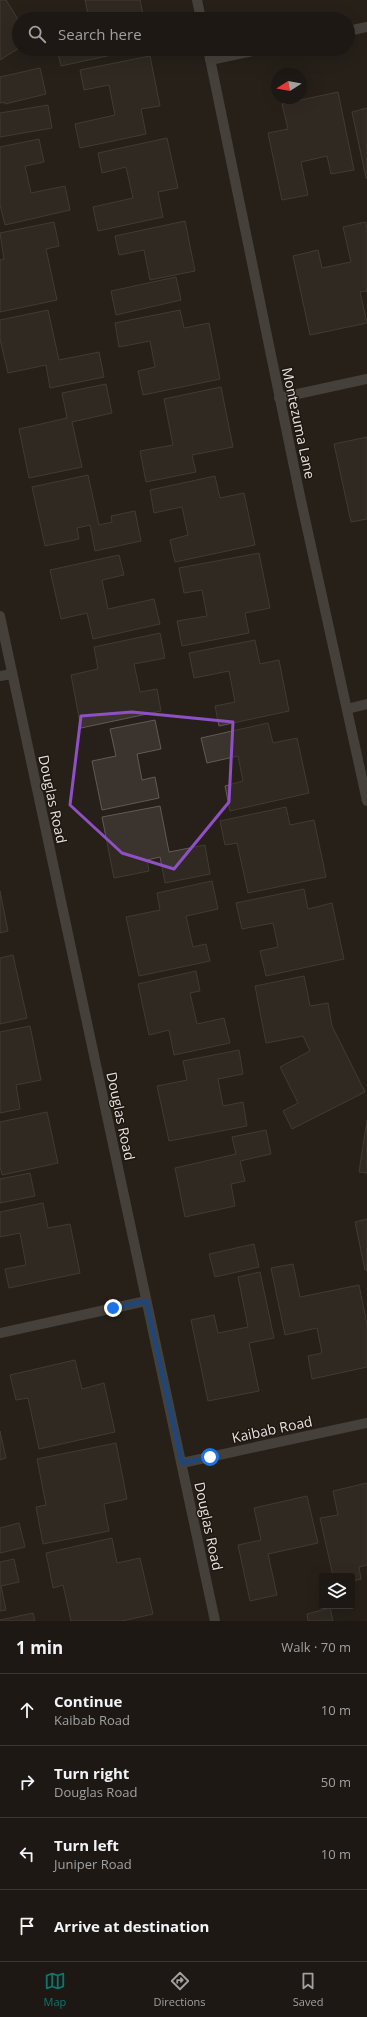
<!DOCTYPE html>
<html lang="en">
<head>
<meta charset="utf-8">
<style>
	body { margin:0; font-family:"Open Sans",sans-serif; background:#2a2522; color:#f1f3f6 }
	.controls { position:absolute; right:12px; bottom:12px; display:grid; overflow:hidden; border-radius:4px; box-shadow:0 4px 16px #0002 }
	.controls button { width:36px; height:36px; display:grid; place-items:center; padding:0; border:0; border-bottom:1px solid #3b3734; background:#1d1814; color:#f1f3f6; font:20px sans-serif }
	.compass { position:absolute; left:271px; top:68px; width:36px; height:36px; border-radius:50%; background:#1d1814; box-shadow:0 4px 16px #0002; rotate:259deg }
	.stop { position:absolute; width:12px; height:12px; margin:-9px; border:3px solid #1a73e8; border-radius:50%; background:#fff }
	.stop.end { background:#1a73e8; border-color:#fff; box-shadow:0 1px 4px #0008 }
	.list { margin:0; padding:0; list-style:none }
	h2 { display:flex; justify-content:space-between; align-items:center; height:52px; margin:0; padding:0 16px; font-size:17px }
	h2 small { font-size:13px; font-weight:400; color:#a0a0a0 }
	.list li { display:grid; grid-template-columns:26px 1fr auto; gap:12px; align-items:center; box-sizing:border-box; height:72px; padding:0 16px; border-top:1px solid #3b3734 }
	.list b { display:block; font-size:15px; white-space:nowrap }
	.list p { margin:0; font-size:13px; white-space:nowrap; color:#a0a0a0 }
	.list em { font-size:13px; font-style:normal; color:#a0a0a0 }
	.icon { flex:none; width:22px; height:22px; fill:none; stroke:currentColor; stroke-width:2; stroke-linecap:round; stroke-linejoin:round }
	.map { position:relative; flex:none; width:367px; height:1621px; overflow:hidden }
	.search { position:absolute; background:#1d1814; box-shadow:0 4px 16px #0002; left:12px; right:12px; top:12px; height:44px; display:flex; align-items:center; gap:10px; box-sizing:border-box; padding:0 14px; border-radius:22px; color:#a0a0a0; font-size:15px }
	.sheet { height:340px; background:#1d1814 }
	nav { display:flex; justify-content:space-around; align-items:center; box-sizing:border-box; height:56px; border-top:1px solid #3b3734; background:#1d1814; font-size:11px; color:#a0a0a0 }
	nav a { display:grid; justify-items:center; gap:2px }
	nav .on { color:#0f766e }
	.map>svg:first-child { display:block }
	.building { fill:#3b332d; stroke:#625952 }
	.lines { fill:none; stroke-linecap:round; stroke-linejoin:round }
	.minor { stroke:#6a6763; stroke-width:10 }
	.route { stroke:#1a73e8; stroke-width:5 }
	.marked { fill:none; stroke:#9050c5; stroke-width:3; stroke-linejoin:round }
	.labels { text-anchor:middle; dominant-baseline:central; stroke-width:3; stroke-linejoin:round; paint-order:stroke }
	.street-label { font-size:14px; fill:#e6e1dd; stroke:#1e1611 }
</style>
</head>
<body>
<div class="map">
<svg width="367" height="1621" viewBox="0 0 367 1621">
	<rect width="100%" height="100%" fill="#27201a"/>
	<path class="building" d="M0 0H6L19 21V48L0 60Z
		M85 0H140L144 19H89Z
		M57 49H115L116 54 61 66Z
		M150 56 160 106 141 109 146 134 80 148 75 124 115 115 109 85 84 90 80 70Z
		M40 68 46 94 5 104V102L0 103V77Z
		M338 92 354 170 331 174 327 156 301 162 308 195 282 200 268 133 288 129 282 104Z
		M48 105 52 128 0 137V113Z
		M367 108V178H366L352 112Z
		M167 138 178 188 158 192 163 217 98 231 93 207 133 198 126 167 102 173 98 153Z
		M39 139 44 162 25 166 31 193 65 186 70 210 5 225 0 205V147Z
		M185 221 195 271 150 280 144 250 119 255 115 236Z
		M54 222 59 246 46 249 57 300 0 312V260L4 259 0 233Z
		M365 222 367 230V291L360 292 367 323 310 335 293 256 318 250 322 268 351 262 343 227Z
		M176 277 181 300 116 315 111 291Z
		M48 310 59 360 99 352 104 377 50 388 46 365 8 373 0 339V320Z
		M180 310 184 328 209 323 220 379 143 395 138 371 155 367 150 341 119 347 115 323Z
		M106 384 112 413 72 422 82 467 29 478 19 429 67 418 62 393Z
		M221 387 233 447 192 455 196 472 146 482 140 451 173 445 164 399Z
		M367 437V519L351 522 334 444Z
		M88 475 99 525 112 522 111 516 135 511 141 541 95 551 90 525 77 528 79 539 45 546 32 487Z
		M215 476 220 498 244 493 255 545 175 562 170 540 188 535 182 507 154 513 150 490Z
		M259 553 270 608 245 613 249 633 182 646 177 621 207 616 202 590 184 593 179 568Z
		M119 555 124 575 102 580 108 609 154 599 160 624 93 639 87 613 61 619 50 570Z
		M160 633 165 658 134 664 140 692 157 689 161 711 81 728 71 675 98 669 94 647Z
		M255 640 260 664 279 660 289 711 219 726 215 706 235 702 229 671 194 678 189 653Z
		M155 720 161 749 137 754 142 780 155 777 159 798 102 810 92 761 116 756 110 729Z
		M268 723 273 743 297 738 309 793 230 811 225 786 243 781 238 756 207 763 201 738Z
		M160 806 169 852 205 845 210 874 165 883 160 857 147 860 149 871 114 878 102 817Z
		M286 807 290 825 314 820 326 877 248 893 237 843 225 845 220 821Z
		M212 881 218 909 186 916 193 947 206 944 210 961 139 976 126 917 160 910 157 893Z
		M304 889 308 909 332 903 344 959 266 976 260 951 278 947 273 923 242 929 236 903Z
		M0 891 8 931 0 933Z
		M13 955 27 1018 0 1024V958Z
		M196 971 200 991 190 993 197 1024 224 1018 230 1043 174 1055 169 1030 149 1035 138 984Z
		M304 976 310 1006 328 1003 332 1026 365 1092 292 1129 283 1111 298 1103 280 1067 310 1051 303 1036 266 1043 255 986Z
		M30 1026 41 1080 16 1085 20 1109 0 1113V1032Z
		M239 1050 243 1074 218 1079 223 1106 243 1102 247 1126 169 1141 157 1086 187 1080 183 1061Z
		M47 1112 58 1163 2 1175 0 1166V1122Z
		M367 1120V1173L359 1172Z
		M266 1130 271 1154 240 1161 245 1181 231 1184 235 1206 185 1217 175 1168 236 1154 232 1137Z
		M30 1173 35 1196 0 1203V1179Z
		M43 1203 48 1228 70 1224 80 1273 9 1288 5 1269 26 1265 20 1233 0 1237V1212Z
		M367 1219V1270H365L355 1222Z
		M254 1244 259 1267 215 1277 209 1254Z
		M293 1264 300 1297 359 1285 367 1324V1367L312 1379 308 1356 322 1353 317 1328 285 1335 271 1268Z
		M260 1272 274 1338 249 1343 259 1391 208 1401 191 1320 214 1315 218 1333 248 1327 238 1277Z
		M75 1360 82 1389 104 1383 115 1432 39 1449 28 1398 16 1400 10 1375Z
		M0 1431 6 1458 0 1460Z
		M116 1443 127 1499 104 1504 109 1531 43 1544 36 1507 46 1505 37 1459Z
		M367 1483V1565L359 1567 361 1579 352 1581V1576H333L320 1518 338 1515 333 1491Z
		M307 1496 318 1543 268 1554 277 1595 250 1601 238 1545 261 1540 254 1508Z
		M19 1523 25 1547 0 1553V1528Z
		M112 1538 117 1563 140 1558 153 1614 122 1621H71L63 1585 53 1588 46 1553Z
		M14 1559 19 1582 1 1586 6 1610 0 1611V1562Z
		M330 1608 333 1621H308L307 1614Z
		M33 1613 35 1621H0V1620Z"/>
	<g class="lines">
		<path class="minor" d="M197 0 201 19
			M348 31 367 27
			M208 49 300 496 367 801
			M210 60 262 49
			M279 398 367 379
			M0 616 215 1621
			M0 676 12 674
			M347 709 367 704
			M0 1333 146 1301
			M182 1463 367 1423"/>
	</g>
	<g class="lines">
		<path class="route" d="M113 1308 146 1301 182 1463 210 1457"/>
	</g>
	<path d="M0 0H367V1621H0ZM132 712 233 722 229 802 174 869 122 853 70 805 81 716Z" fill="#27201a" fill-opacity=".55" fill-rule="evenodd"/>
	<path class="marked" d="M132 712 233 722 229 802 174 869 122 853 70 805 81 716Z"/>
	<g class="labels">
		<g class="street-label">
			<text transform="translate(299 423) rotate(78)">Montezuma Lane</text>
			<text transform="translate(53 799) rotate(78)">Douglas Road</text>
			<text transform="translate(121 1116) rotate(78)">Douglas Road</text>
			<text transform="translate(272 1429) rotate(-12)">Kaibab Road</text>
			<text transform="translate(209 1526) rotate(78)">Douglas Road</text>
		</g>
	</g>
</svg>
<div class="controls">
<button><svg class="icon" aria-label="layers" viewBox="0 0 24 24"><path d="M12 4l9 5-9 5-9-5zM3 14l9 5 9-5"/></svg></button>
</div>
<svg class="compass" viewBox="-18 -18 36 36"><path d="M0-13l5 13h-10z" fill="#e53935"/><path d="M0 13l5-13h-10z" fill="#a0a0a0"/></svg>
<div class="stop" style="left:210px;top:1457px"></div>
<div class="stop end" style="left:113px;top:1308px"></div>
<div class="search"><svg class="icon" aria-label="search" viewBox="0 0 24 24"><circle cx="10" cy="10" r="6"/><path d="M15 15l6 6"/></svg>Search here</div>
</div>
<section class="sheet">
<h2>1 min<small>Walk · 70 m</small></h2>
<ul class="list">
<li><svg class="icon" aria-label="ahead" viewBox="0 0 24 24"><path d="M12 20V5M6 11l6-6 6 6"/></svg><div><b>Continue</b><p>Kaibab Road</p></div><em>10 m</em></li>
<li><svg class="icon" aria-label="right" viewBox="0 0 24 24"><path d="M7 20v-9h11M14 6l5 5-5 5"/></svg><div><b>Turn right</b><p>Douglas Road</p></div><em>50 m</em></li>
<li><svg class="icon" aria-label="left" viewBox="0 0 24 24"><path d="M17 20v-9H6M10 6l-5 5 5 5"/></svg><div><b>Turn left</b><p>Juniper Road</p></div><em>10 m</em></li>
<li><svg class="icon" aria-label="arrive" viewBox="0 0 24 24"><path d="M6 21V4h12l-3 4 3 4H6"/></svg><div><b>Arrive at destination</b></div></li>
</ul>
</section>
<nav>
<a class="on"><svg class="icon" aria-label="map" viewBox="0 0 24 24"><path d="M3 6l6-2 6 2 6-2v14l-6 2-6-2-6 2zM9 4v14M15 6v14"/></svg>Map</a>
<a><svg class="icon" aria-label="directions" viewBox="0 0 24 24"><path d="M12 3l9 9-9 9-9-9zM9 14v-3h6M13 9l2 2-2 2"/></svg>Directions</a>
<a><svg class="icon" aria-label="saved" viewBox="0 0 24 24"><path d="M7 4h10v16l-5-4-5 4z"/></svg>Saved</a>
</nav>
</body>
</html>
